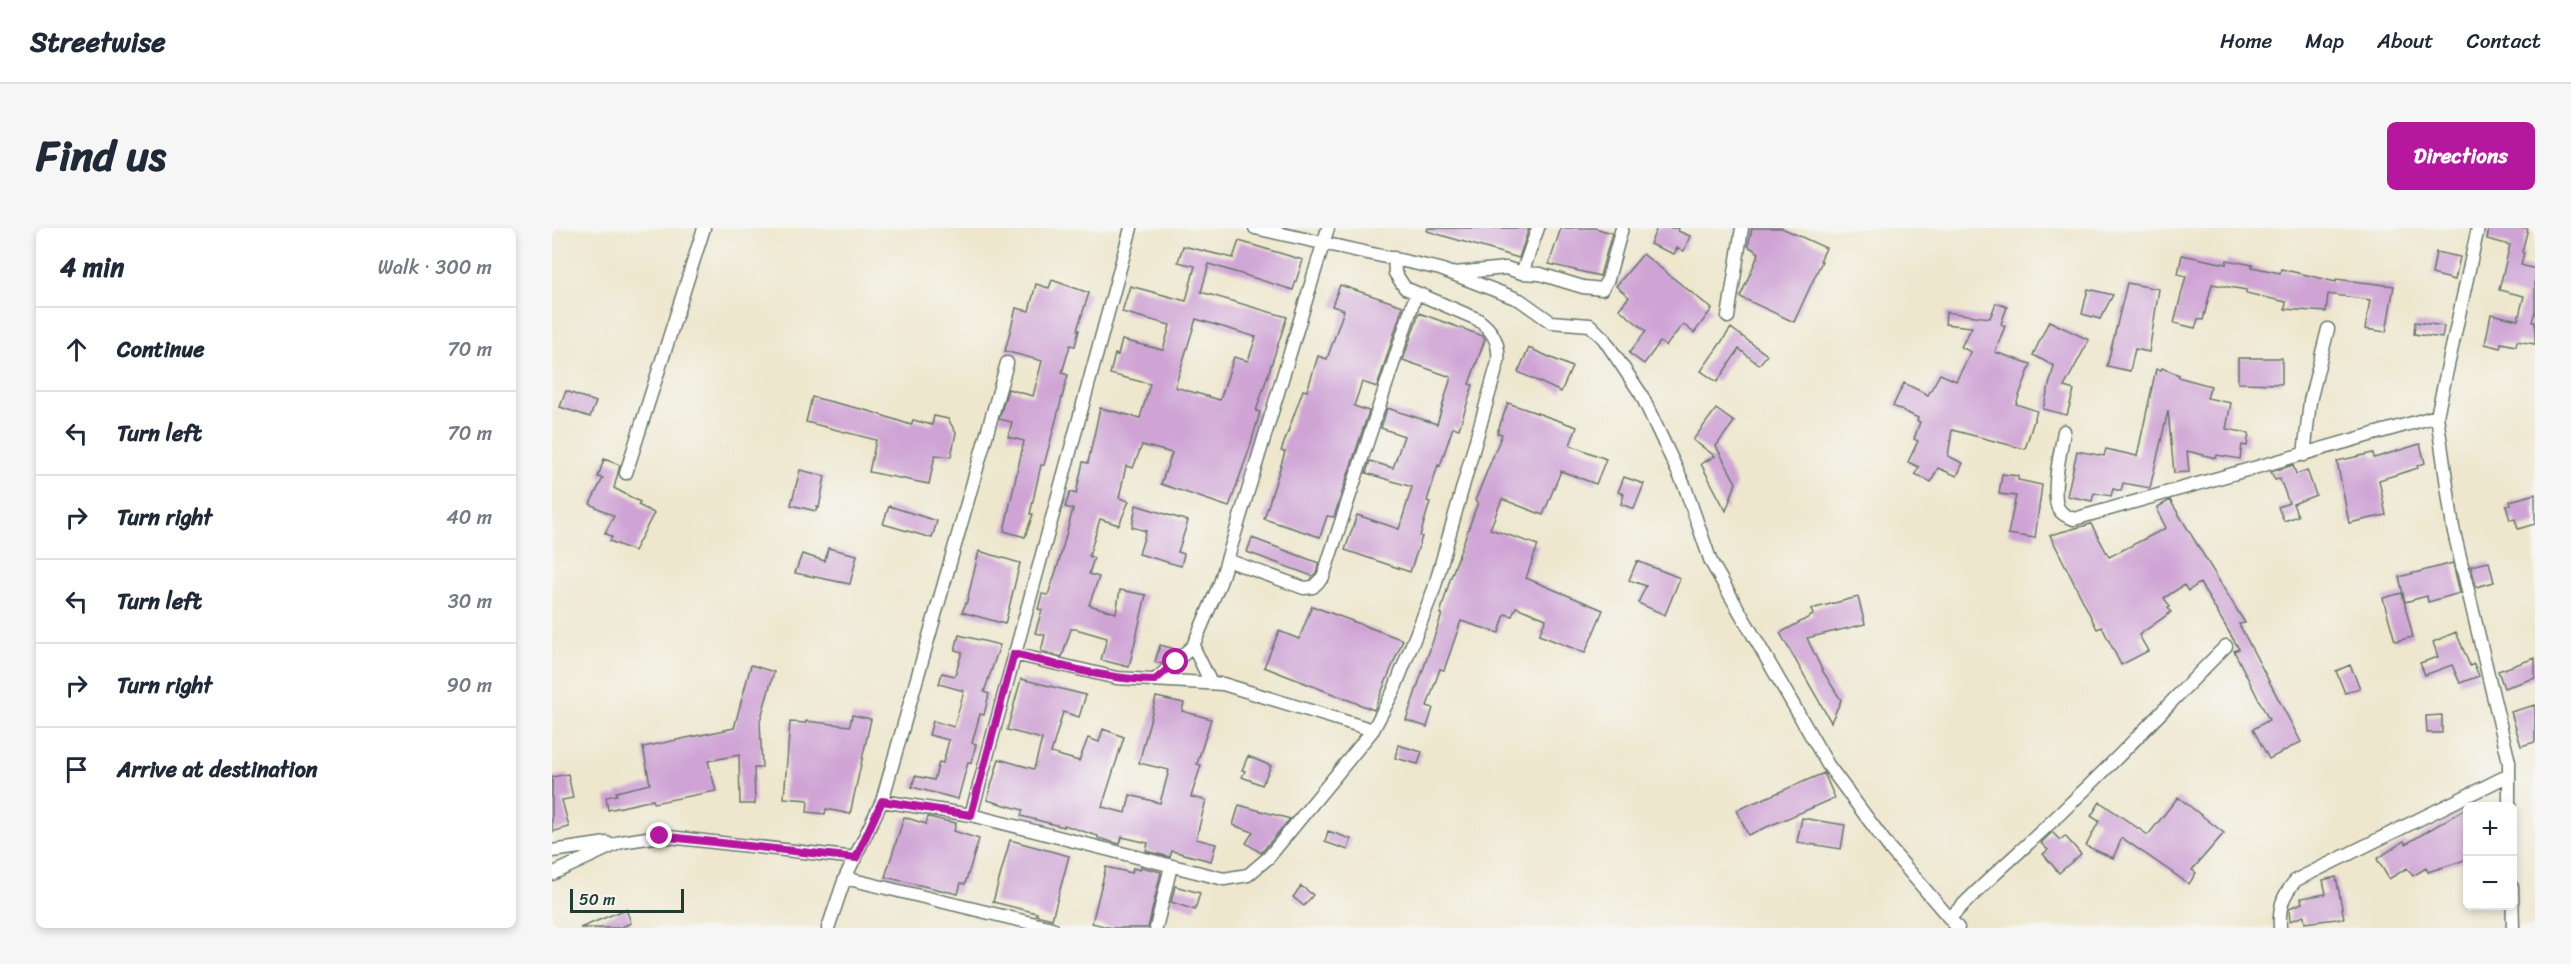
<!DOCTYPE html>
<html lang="en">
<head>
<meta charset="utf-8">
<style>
	body { margin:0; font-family:Sriracha,sans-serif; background:#f6f6f7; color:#1f2937 }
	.controls { position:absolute; right:18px; bottom:18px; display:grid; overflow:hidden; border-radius:9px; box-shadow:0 3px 9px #0003 }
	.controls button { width:54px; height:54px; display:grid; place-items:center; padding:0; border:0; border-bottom:2px solid #e0e1e3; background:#fff; color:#1f2937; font:30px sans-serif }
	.scale { position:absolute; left:18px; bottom:15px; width:114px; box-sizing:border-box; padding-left:6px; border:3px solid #1f3d34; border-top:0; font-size:16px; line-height:21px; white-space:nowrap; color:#1f3d34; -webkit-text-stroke:4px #f6f6f2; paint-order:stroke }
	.stop { position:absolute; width:18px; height:18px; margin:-14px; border:4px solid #b5179e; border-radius:50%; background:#fff }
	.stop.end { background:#b5179e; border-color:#fff; box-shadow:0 2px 6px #0008 }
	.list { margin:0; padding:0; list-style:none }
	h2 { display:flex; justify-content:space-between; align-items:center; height:78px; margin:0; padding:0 24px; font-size:26px }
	h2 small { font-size:20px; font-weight:400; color:#747a83 }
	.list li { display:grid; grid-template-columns:39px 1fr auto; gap:18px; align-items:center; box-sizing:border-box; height:84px; padding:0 24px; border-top:2px solid #e0e1e3 }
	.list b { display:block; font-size:22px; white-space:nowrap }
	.list em { font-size:20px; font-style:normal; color:#747a83 }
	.icon { flex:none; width:33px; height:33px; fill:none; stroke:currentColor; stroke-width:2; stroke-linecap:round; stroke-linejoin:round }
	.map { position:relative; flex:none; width:1983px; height:700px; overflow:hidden; border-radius:9px }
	header { display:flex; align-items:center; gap:36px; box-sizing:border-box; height:84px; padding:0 30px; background:#fff; border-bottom:2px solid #e0e1e3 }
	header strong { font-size:28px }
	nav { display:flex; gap:33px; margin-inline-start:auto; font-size:21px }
	.intro { display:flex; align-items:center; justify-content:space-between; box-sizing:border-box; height:144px; padding:0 36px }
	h1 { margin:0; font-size:42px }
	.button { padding:15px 27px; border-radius:9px; background:#b5179e; color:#fff; font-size:21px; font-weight:700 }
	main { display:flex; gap:36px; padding:0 36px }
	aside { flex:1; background:#fff; border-radius:9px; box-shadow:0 3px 9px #0003 }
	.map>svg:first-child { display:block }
	.building { fill:#cfa4d5; fill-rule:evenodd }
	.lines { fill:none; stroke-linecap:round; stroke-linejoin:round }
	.street-casing { stroke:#67786a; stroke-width:15 }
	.street { stroke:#fff; stroke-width:12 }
	.route { stroke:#b5179e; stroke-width:8 }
</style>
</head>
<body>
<header>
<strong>Streetwise</strong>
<nav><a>Home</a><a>Map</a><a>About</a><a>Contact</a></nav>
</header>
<div class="intro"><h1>Find us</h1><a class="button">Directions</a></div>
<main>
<aside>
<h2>4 min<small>Walk · 300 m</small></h2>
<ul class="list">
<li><svg class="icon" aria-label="ahead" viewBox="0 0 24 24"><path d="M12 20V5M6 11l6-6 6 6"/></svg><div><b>Continue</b></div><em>70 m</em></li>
<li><svg class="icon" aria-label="left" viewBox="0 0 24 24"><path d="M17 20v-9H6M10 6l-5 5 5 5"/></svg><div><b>Turn left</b></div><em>70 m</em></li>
<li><svg class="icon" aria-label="right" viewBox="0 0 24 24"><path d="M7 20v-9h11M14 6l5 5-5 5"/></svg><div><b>Turn right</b></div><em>40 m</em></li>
<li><svg class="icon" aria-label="left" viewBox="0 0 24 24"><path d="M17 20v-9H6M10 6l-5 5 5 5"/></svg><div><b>Turn left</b></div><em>30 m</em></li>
<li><svg class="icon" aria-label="right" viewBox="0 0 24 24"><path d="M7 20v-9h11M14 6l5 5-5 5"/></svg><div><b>Turn right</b></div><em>90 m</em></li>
<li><svg class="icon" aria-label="arrive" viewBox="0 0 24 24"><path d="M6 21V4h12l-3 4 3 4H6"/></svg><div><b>Arrive at destination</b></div></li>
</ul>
</aside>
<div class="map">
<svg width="1983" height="700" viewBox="0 0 1983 700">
	<rect width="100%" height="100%" fill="#f6f6f2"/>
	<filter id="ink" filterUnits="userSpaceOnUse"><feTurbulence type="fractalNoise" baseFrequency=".0167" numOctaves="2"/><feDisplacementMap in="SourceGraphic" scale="12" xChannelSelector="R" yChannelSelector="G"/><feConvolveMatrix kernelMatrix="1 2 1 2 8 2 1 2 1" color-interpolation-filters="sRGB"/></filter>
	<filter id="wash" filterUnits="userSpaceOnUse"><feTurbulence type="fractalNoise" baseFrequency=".008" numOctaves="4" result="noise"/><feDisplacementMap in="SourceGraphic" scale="24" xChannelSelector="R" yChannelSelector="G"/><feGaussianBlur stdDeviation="1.35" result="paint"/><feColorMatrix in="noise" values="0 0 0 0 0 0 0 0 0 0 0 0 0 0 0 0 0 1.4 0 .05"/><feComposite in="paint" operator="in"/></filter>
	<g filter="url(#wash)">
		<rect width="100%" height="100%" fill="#eee7ce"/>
		<g id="blocks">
			<path class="building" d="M876 0H977L967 30 875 3Z
				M1009 0H1043L1060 5 1048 48 997 36Z
				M1105 0H1127L1126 3 1138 8 1132 23 1125 20 1122 26 1098 16Z
				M1200 0H1230L1274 20 1268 33H1270L1242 94 1188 69 1207 25 1196 18Z
				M1937 0H1976L1970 24 1972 25 1969 37 1983 41V83L1980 94H1983V116L1965 113 1964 118 1949 115 1948 120 1933 116 1939 86 1966 92 1972 68 1947 62 1958 17 1935 11Z
				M687 13 751 32 741 62 657 36 649 64 735 89 704 183 708 184 698 219 677 279 609 256 620 225 590 217 581 240 574 238 567 270 577 273 567 297 548 291 537 328 542 330 537 346 547 349 537 377 564 385 568 362 594 367 577 439 549 432 555 410 524 401H519L510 429 489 423 493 407 483 405 490 382 486 381 490 366 496 367 506 337 521 281 513 279 518 264 524 266 531 234 536 235 548 180 588 190 598 156 558 146 563 126 566 127 570 112 611 122 618 97 570 84 578 58 634 73 643 38 626 34 631 18 681 30ZM644 91 704 109 696 133 682 129 668 172 623 159Z
				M1884 24 1908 29 1903 52 1880 46Z
				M1091 26 1160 81 1142 105 1131 96 1114 118 1108 114 1092 136 1077 125 1094 103 1067 81 1077 69 1064 58Z
				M1630 27 1674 36 1675 32 1701 37 1700 39 1728 45 1729 41 1784 54V51L1842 58 1834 104 1813 101 1818 72 1776 66 1774 84 1733 81 1734 74 1694 65V62L1660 56 1651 92 1646 91 1643 100 1622 95 1634 48 1626 46Z
				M500 52 537 65 525 102H527L523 118 518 117 510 145 516 147 492 237H489L478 286H481L473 309 452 303 472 213 456 209 460 194 447 191 456 161 481 168 490 133 453 123 464 80 477 83 484 56 497 60Z
				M1575 55 1607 61 1597 124 1583 121 1578 143 1555 138Z
				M788 57 851 78 825 159 810 154 802 178 817 183 782 289 775 288 768 309 712 291 733 224 729 223 751 162 755 163 766 128 775 131 792 82 780 78Z
				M1536 61 1561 67 1548 91 1530 86Z
				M1444 75 1455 79 1449 96 1453 98 1443 124 1479 136 1464 176 1485 183 1473 221 1400 202 1396 228 1411 235 1405 248 1386 240 1379 254 1363 246 1367 239 1356 234 1366 213 1362 211 1368 194 1365 193 1366 190 1341 178 1352 155 1376 167 1388 146 1404 153 1419 124 1409 119 1420 99 1393 96 1394 84 1438 90Z
				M867 85 931 108 933 111 917 156 921 157 907 201 901 199 888 238 886 237 875 273 878 274 868 308 870 309 858 344 793 322 805 287 847 301 860 259 814 245 818 233 841 240 852 208 829 200 835 180 885 196 899 149 851 132Z
				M1497 93 1537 112 1512 159 1522 162 1515 187 1491 181 1502 138 1481 127Z
				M1863 94 1892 98 1890 110 1862 106Z
				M1179 100 1215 127 1207 137 1187 121 1165 154 1149 143Z
				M977 120 1020 139 1009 164 966 144Z
				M1686 130H1730V156L1686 155Z
				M1610 140 1627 147 1626 149 1659 158 1655 170 1679 175 1674 201 1697 205 1695 218 1690 217 1688 231 1665 227 1664 230 1635 223 1637 244 1622 245 1616 183 1598 260 1571 255 1569 263 1561 261 1559 268 1542 265 1540 273 1515 268 1525 223 1552 228 1554 221 1585 228 1604 141 1609 142Z
				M14 163 44 174 38 189 8 179Z
				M260 169 317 183 359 197 361 192 380 197 382 188 396 191 404 205 399 229 383 227 377 256 317 244 324 212 254 194Z
				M956 175 1025 199 1018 217 1054 231 1044 256 1009 243 991 287 950 271 938 301 986 317 974 350 1051 382 1033 425 987 407 994 391 964 379 960 388 953 386 947 405 909 393 892 442 888 441 875 478 881 480 875 499 854 492 890 386H888L898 352 926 274 923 273 950 206 945 205Z
				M1164 181 1182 194 1164 218 1184 255 1174 283 1149 236 1163 228 1141 212Z
				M1868 216 1873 235 1865 238 1866 240 1827 252 1834 287 1797 295 1785 233 1821 225 1822 230Z
				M52 231 68 237 62 260 88 274 86 277 102 285 82 323 58 313 60 309 53 305 62 288 38 276 51 250 46 249Z
				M1741 237 1744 246 1755 242 1764 267 1741 276 1746 288 1732 293 1726 279 1737 275 1728 251 1723 252 1719 244Z
				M248 242 273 248 267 280 265 279 264 283 239 277Z
				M1450 246 1466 248V252L1490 257 1483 310 1456 306 1464 268 1447 266Z
				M1072 249 1092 256 1082 281 1069 276 1072 266 1066 264Z
				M1983 266V296L1966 301 1963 291 1958 292 1954 278 1959 277 1958 273Z
				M1618 272 1693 395 1687 396 1749 514 1717 531 1701 501 1717 492 1682 423 1687 421 1648 355 1636 363 1632 357 1612 370 1618 379 1616 380 1619 384 1587 407 1596 423 1569 437 1550 399 1545 401 1498 307 1539 296 1557 329 1614 300 1606 284V279Z
				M584 277 636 293 626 324 632 326 629 338 587 326 594 303 580 299Z
				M337 278 385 293 380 310 331 296Z
				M700 310 767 335 764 345 760 348 695 324Z
				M276 320 305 327 298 356 243 345 250 326 273 333Z
				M427 323 468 335 453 396 410 384 415 373Z
				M1085 333 1128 350 1113 387 1086 375 1094 358 1077 352Z
				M1937 334 1942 354 1924 359 1919 338Z
				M1901 335 1908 365 1876 374 1875 368 1853 374 1847 349Z
				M1850 365 1861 409 1843 413 1831 370Z
				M1306 369 1313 396 1255 410 1270 442 1289 472 1279 494 1228 405 1261 387 1259 381Z
				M760 378 851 412 822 482 712 439 727 403 747 411Z
				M1904 404 1918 438 1922 436 1927 448 1908 455 1900 437 1873 447 1868 435 1886 429 1881 414Z
				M407 407 448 417 432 464 437 466 432 487 428 486 420 515 424 516 419 535 416 534 406 571 360 559 363 548 382 552 387 534 391 535 397 512 377 507 381 493 402 499 412 463 387 456 390 445 403 448 410 424 403 422Z
				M608 417 623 421 609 436 603 434Z
				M1983 430V450L1952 460 1946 443Z
				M199 437 222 444 208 493 210 540H202L203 576H188L187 527 156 533 164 563 102 575 101 572 56 582 54 569 65 567 64 564 98 556 91 519 182 500Z
				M1798 437 1808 460 1793 465 1784 443Z
				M469 451 534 467 527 489 511 484 499 525 527 533 536 510 547 514 551 501 572 509 550 579 574 585 578 567 608 575 617 542 587 535 604 469 632 475 630 483 659 491 645 536 649 537 639 569 654 572 644 611 664 616 659 633 620 623 618 629 594 623 596 615 570 609 568 616 546 610V608L512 597V599L469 588 471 582 435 572 447 531 482 541 490 511 455 502Z
				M1983 477V514L1969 518 1959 484Z
				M300 487 319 491 298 586 274 581 273 586 255 584 256 572 232 570 238 494 254 495V493L298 498Z
				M1890 487V505H1875L1874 488Z
				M846 517 870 524 866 536 843 530Z
				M696 528 719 538 710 557 690 549 693 543 690 542Z
				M1272 545 1283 570 1196 607 1185 582Z
				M16 546 21 570 10 572 17 599 0 604V549Z
				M1626 569 1672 605 1640 642 1644 645 1637 656 1570 610 1561 630 1534 618 1547 593 1539 588 1548 574 1596 607Z
				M687 577 738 591 709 625 694 615 701 604 681 597Z
				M1916 579V631L1876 644 1874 640 1861 648 1855 640 1837 651 1825 631 1852 613 1854 616Z
				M352 589 374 596 376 589 404 595 402 603 427 611 413 656 409 655 406 666 333 649Z
				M1250 590 1293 597 1289 621 1245 614Z
				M776 603 799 611 796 622 773 614Z
				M1500 604 1508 612 1513 608 1529 626 1507 645 1491 626 1496 622 1489 615Z
				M458 612 517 628 500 691 484 687 485 685 441 674Z
				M554 639 580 645 581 640 588 642 589 639 609 644 596 700H560L540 695Z
				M1784 649 1792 690 1753 695 1752 688 1738 693 1737 680 1750 675 1749 670 1774 666 1771 652Z
				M623 658 648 665 643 682 619 674Z
				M749 658 761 667 752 678 741 669Z
				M74 681 79 695 67 700H28Z"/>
		</g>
	</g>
	<g filter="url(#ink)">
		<use href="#blocks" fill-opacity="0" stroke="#67786a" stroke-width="1.5"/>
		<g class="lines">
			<defs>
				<path id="street" d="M703 0 888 41 968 72 999 94 1038 97 1052 111 1089 166 1133 259 1159 334 1276 537 1339 622 1406 700
					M1926 0 1885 188 1901 300 1957 534V578
					M903 45 954 40 970 45 988 46 1031 59 1050 61 1056 51 1070 0
					M970 45 986 0
					M1176 89 1190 0
					M1512 203C1509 222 1499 263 1506 280 1510 287 1515 288 1522 291L1885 188
					M1752 227 1758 173 1776 101
					M74 245 152 0
					M675 332 752 360 761 359 771 349 864 66
					M641 418 659 455
					M462 426 565 450 671 456 821 502
					M603 452 641 418 668 355 776 0
					M330 573 455 135
					M419 587 579 0
					M0 623 55 615
					M0 646 69 614 108 608 304 630
					M293 650 500 700
					M1960 659 1961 700
					M1398 690C1437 649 1480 614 1520 574 1573 524 1622 470 1674 418
					M276 700 293 650 330 573 419 587 672 651 696 647 716 630 821 502 842 462 882 361 946 134C948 115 941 102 925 91L853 60 843 45 842 30
					M604 700 619 638
					M1728 700C1727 679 1730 668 1744 652L1957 547"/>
			</defs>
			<use href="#street" class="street-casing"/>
			<use href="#street" class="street"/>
		</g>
	</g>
	<g class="lines" filter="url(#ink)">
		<path class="route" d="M108 608 304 630 330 573 419 587 462 426C508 437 555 452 603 452L624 434"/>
	</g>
</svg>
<div class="controls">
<button>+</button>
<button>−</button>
</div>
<div class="scale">50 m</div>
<div class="stop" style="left:624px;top:434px"></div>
<div class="stop end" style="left:108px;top:608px"></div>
</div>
</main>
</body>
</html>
